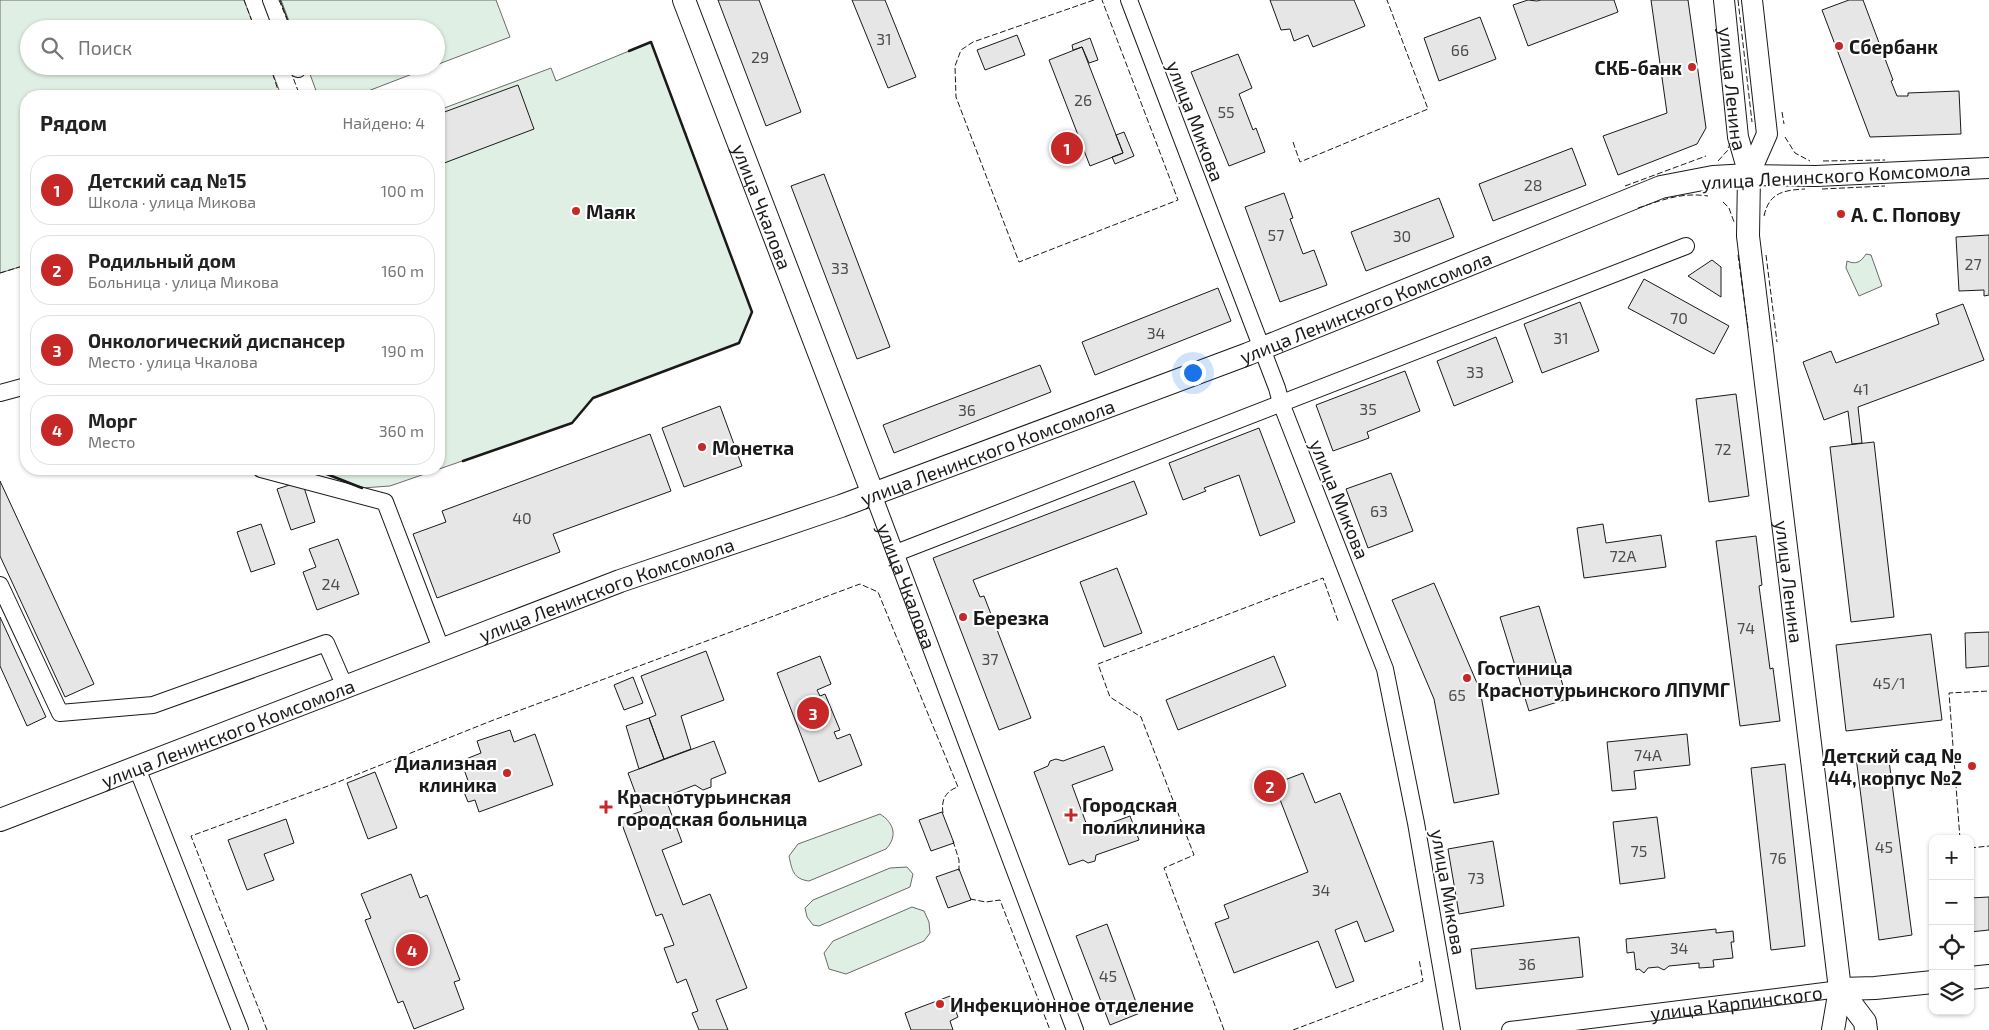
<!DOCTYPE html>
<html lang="ru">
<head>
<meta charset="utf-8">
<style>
	body { margin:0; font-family:"Exo 2",sans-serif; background:#f6f6f6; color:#222 }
	.controls { position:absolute; right:15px; bottom:15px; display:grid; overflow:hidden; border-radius:10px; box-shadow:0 1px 4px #0004 }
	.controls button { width:45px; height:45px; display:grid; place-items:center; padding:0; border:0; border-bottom:1px solid #e0e0e0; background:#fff; color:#222; font:25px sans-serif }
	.you { position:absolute; left:1192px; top:372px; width:18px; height:18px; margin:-12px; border:4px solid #fff; border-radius:50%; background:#1a73e8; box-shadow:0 0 0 8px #1a73e833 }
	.badge { display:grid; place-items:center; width:32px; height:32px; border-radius:50%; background:#c62828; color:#fff; font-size:16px; font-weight:700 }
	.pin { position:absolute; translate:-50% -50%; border:2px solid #fff; box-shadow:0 1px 5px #0006 }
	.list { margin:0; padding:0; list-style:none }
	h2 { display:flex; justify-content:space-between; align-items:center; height:65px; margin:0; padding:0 20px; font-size:21px }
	h2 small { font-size:16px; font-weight:400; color:#767676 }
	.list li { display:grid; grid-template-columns:32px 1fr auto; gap:15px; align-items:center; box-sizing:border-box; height:70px; margin:0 10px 10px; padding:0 10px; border:1px solid #e0e0e0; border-radius:20px }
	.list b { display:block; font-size:19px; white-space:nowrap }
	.list p { margin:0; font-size:16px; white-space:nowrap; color:#767676 }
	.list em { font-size:16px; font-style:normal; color:#767676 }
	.icon { flex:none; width:28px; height:28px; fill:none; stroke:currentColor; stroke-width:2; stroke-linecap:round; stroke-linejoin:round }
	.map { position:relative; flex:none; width:1989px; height:1030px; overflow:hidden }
	.search { position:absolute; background:#fff; box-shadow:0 1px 4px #0004; left:20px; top:20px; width:425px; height:55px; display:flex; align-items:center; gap:12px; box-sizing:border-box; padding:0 18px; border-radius:28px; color:#767676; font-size:19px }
	.panel { position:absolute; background:#fff; box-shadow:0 1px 4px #0004; left:20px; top:90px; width:425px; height:385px; border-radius:20px }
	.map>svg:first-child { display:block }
	.green { fill:#e0efe3; stroke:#6a6a6a }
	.building { fill:#e6e6e6; stroke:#1a1a1a }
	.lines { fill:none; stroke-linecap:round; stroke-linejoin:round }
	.minor-casing { stroke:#1a1a1a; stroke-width:18 }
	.tertiary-casing { stroke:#1a1a1a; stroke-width:22 }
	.secondary-casing { stroke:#1a1a1a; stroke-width:24 }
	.minor { stroke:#fff; stroke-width:16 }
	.tertiary { stroke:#fff; stroke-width:20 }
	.secondary { stroke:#fff; stroke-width:22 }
	.fence { stroke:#1a1a1a; stroke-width:1; stroke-dasharray:6 2.5; stroke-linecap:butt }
	.wall { stroke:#1a1a1a; stroke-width:2.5 }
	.poi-dot { fill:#c62828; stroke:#fff; stroke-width:2 }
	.labels { text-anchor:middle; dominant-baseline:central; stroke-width:4; stroke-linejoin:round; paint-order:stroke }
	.number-label { font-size:16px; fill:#4d4d4d }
	.poi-label { font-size:19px; font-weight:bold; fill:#1a1a1a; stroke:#fff; text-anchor:start }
	.street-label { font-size:19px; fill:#1a1a1a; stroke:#fff }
</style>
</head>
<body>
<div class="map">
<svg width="1989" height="1030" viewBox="0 0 1989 1030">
	<rect width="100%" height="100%" fill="#fff"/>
	<path class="green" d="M0 0H244L255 29H29V66H270L281 95 26 96V265L0 273Z
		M281 0H496L510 37 436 65V29H292Z
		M651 42 752 312 739 343 593 398 572 423 390 486 362 488 314 469H439V110L551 68 556 81Z
		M307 66H433L355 96H318Z
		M1866 254 1871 255 1882 286 1859 296 1846 268 1847 261C1856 265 1861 262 1866 254Z
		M880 814C894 823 898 836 886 849L809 881C793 879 792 870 789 856L798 844Z
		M907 867 913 874 910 887 819 926 813 925 807 917 805 908 813 900 890 868Z
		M912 907 924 911 929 922 930 933 924 941 846 974 829 969 824 953 833 941Z"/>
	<path class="building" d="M718 0H759L801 112 766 126Z
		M852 0H885L916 77 888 88Z
		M1270 0H1354L1365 26 1313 47 1308 35 1294 41 1290 29 1281 30Z
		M1528 0 1537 1 1541 0H1614L1618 12 1528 46 1513 5Z
		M1651 0H1688L1706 128 1697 144 1618 175 1603 136 1667 113Z
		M1849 0H1863L1893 80 1891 81 1897 96H1908V93L1959 91 1961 134 1870 137 1822 10Z
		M1480 17 1496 59 1439 81 1424 38Z
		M1017 35 1025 55 985 70 977 50Z
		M1090 38 1098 60 1089 63 1082 47 1073 50 1072 45Z
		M1082 47 1123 153 1090 166 1049 60Z
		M1238 54 1252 88 1239 94 1253 130 1256 128 1265 152 1229 166 1191 72Z
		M518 85 534 129 439 165V114Z
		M1124 132 1134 156 1115 164 1112 157 1123 153 1116 135Z
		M1572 148 1586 185 1493 221 1479 184Z
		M824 174 890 347 857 359 791 186Z
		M1284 193 1293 218 1290 219 1303 254 1314 250 1327 285 1280 302 1245 207Z
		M1439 198 1454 237 1366 271 1351 232Z
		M1989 235V295L1984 296V290L1959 291 1956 237Z
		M1712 260 1721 267V297L1688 276Z
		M1644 279 1729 326 1714 354 1628 308Z
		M1218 288 1231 321 1095 375 1082 342Z
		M1580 302 1599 351 1542 373 1524 324Z
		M1963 304 1984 360 1858 407 1862 443 1852 444 1848 411 1824 420 1803 362 1831 351 1836 363 1939 324 1936 314Z
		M1496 337 1513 382 1454 406 1437 361Z
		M1040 365 1051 392 894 453 883 425Z
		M1405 371 1420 411 1367 432 1369 438 1333 451 1316 405Z
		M1736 394 1749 496 1709 502 1696 399Z
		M720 406 742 466 684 487 662 428Z
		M1259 428 1295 522 1260 536 1239 475 1204 488 1206 491 1183 500 1169 463Z
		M650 434 671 491 553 534 560 552 437 598 413 534 446 522 442 511Z
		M1874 442 1894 617 1851 622 1830 447Z
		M1391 473 1413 531 1368 548 1346 489Z
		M0 481 94 684 65 697 0 556Z
		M302 481 315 522 291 530 277 489Z
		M1134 481 1147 514 973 580 980 597 984 596 1031 718 999 730 933 558Z
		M261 524 275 564 251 572 237 532Z
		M1603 524 1606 543 1661 535 1666 567 1584 578 1577 528Z
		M1756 536 1762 585 1759 586 1770 669 1773 668 1780 721 1740 726 1716 541Z
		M338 539 359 594 317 610 303 572 316 567 309 549Z
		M1117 568 1142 633 1104 647 1080 582Z
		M1434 583 1480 690 1499 794 1454 803 1434 699 1392 600Z
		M1539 606 1567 699 1529 711 1500 617Z
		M0 617 46 717 27 726 0 666Z
		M1989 632V666L1966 668 1965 633Z
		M1931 634 1942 720 1846 731 1836 645Z
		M706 651 724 700 681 716 691 749 664 759 649 718 656 715 641 676Z
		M820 656 831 684 817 690 820 696 825 694 840 730 834 732 837 739 850 734 862 765 819 782 777 673Z
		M1274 656 1286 686 1178 730 1166 700Z
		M633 677 643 703 624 710 614 685Z
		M649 718 664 759 639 769 626 726Z
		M510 730 514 742 535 734 553 785 479 812 475 800 468 802 464 792 471 789 461 761 481 753 477 741Z
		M1687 734 1690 765 1634 771 1636 789 1612 791 1607 742Z
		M714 741 726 773 711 779V787L703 790 695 785 665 797 682 842 662 850 683 905 710 894 747 988 716 1000 728 1030H699L692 1013 698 1011 686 979 677 983 664 948 674 945 662 914 656 916 620 819 642 811 628 773Z
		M1104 746 1113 770 1072 785 1089 831 1130 816 1139 840 1096 855 1095 861 1088 863 1083 860 1069 865 1034 772 1048 766 1050 761 1056 759 1063 761Z
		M1888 753 1912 935 1879 940 1856 757Z
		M1785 764 1805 946 1771 950 1751 768Z
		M375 772 397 828 368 839 347 783Z
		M1303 773 1315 803 1340 793 1394 931 1365 942 1357 921 1335 930 1354 981 1336 988 1318 941 1234 973 1215 923 1229 918 1224 905 1308 872 1274 784Z
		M942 812 954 843 931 851 919 820Z
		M1657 817 1665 878 1620 884 1613 822Z
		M286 819 294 843 264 854 274 880 247 890 228 840Z
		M1493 841 1504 906 1459 914 1448 849Z
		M959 869 971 900 948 908 936 877Z
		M411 874 420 898 427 895 460 980 454 982 464 1009 414 1029 403 1001 398 1003 365 920 371 918 361 894Z
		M1989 897V930L1970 932V898Z
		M1107 924 1140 1013 1110 1025 1076 936Z
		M1716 929V933L1733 931 1734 942H1731L1733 958 1713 960 1714 967 1699 968V963L1669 966 1664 970 1658 967 1648 968 1644 973 1639 969 1636 970 1634 952 1627 953 1626 939Z
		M1579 937 1583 977 1476 989 1471 949Z
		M950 996 958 1017 950 1021 953 1030H911L905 1013Z"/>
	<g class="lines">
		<defs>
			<g id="minor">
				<path d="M271 0 282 29"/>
				<path d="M1129 0 1277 388 1281 403 1385 669 1416 823 1452 1030"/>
				<path d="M296 66 298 69"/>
				<path d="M0 393 26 386"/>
				<path d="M261 469 385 502 442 651"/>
				<path id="s1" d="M873 494 1075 1030"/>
				<path d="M896 553 1686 246"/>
				<path d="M0 585 60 713 153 705 326 643 345 687"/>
				<path d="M137 768 240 1030"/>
				<path id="s2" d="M1510 1030 1840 989"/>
			</g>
			<g id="tertiary">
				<path id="s3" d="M1724 0 1738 137 1749 175"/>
				<path d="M1749 175 1816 176 1989 168"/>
				<path d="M1749 175 1767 134 1752 0"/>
			</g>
			<g id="secondary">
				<path id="s4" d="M684 0 873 494"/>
				<path id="s5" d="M0 820 620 581 841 506 1248 354 1661 187 1713 177 1749 175 1748 236 1840 989 1833 1030"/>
				<path d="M1970 978 1989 976"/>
				<path d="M1840 989 1875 988 1933 982"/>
				<path d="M1840 989 1865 1022 1866 1030"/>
			</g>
		</defs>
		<use href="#minor" class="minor-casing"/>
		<use href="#tertiary" class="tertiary-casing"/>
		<use href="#secondary" class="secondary-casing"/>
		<use href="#minor" class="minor"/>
		<use href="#tertiary" class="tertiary"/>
		<use href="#secondary" class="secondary"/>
		<path class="fence" d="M244 0 255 29
			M279 0 291 29
			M1094 0 973 42 961 50 955 66 956 97 1019 262 1178 200 1102 0
			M1738 0 1752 122
			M270 66 280 96
			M292 72H291L300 96
			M1782 112 1784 124
			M1785 137 1795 153 1810 161
			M1293 142 1300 162 1428 109 1387 0
			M1718 161 1728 150 1730 143
			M1823 161 1885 160
			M1625 186 1706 156
			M1822 189 1885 186
			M1723 202 1729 208 1734 222
			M1638 208C1662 200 1682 192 1708 196
			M1764 216C1769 193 1783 190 1805 189
			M1738 255 1748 328
			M1766 255 1777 342
			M0 273 26 265
			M1960 839 1949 693 1989 691
			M953 841 959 860V871
			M1970 848 1989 846
			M970 899 986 902 1000 900 1050 1030
			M267 1030 191 836 328 786 491 721 860 584 878 592 958 787C945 791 941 801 943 813
			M1224 1030 1164 868 1194 855 1141 717 1110 697 1098 664 1323 578 1338 621
			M1293 1030 1423 981 1419 959"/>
		<path class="wall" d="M463 461 572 423 593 398 739 343 752 312 651 42 629 51
			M314 469 362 488"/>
	</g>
	<g class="poi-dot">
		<circle cx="1839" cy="46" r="5"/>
		<circle cx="1692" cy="67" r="5"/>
		<circle cx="576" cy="211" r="5"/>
		<circle cx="1841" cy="214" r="5"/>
		<circle cx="702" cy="447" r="5"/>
		<circle cx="963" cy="617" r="5"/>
		<circle cx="1467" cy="678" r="5"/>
		<circle cx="1972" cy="766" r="5"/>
		<circle cx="507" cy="773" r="5"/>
		<path d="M603.5 799.5h5v5h5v5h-5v5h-5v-5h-5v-5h5z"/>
		<path d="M1068.5 807.5h5v5h5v5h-5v5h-5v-5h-5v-5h5z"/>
		<circle cx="940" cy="1004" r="5"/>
	</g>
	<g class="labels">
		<g class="number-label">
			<text x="884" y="38">31</text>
			<text x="1460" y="49">66</text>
			<text x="760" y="56">29</text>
			<text x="1083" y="99">26</text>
			<text x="1226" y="111">55</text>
			<text x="1533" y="184">28</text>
			<text x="1276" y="234">57</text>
			<text x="1402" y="235">30</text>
			<text x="1973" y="263">27</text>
			<text x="840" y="267">33</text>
			<text x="1679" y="317">70</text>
			<text x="1156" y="332">34</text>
			<text x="1561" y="337">31</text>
			<text x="1475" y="371">33</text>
			<text x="1861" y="388">41</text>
			<text x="1368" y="408">35</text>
			<text x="967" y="409">36</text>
			<text x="1723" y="448">72</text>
			<text x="1379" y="510">63</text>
			<text x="522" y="517">40</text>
			<text x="1623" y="555">72А</text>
			<text x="331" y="583">24</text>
			<text x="1746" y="627">74</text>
			<text x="990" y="658">37</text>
			<text x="1889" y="682">45/1</text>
			<text x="1457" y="694">65</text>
			<text x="1648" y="754">74А</text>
			<text x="1884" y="846">45</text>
			<text x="1639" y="850">75</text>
			<text x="1778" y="857">76</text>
			<text x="1476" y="877">73</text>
			<text x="1321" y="889">34</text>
			<text x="1679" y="947">34</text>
			<text x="1527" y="963">36</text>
			<text x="1108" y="975">45</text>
		</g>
		<g class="poi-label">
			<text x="1849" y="46">Сбербанк</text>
			<text x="1682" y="67" text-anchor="end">СКБ-банк</text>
			<text x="586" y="211">Маяк</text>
			<text x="1851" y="214">А. С. Попову</text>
			<text x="712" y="447">Монетка</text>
			<text x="973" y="617">Березка</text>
			<text x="1477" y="667">Гостиница<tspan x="1477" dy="22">Краснотурьинского ЛПУМГ</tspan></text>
			<text x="1962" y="755" text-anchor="end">Детский сад №<tspan x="1962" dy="22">44, корпус №2</tspan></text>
			<text x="497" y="762" text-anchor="end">Диализная<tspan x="497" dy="22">клиника</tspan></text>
			<text x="617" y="796">Краснотурьинская<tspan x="617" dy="22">городская больница</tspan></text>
			<text x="1082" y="804">Городская<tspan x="1082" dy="22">поликлиника</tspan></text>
			<text x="950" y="1004">Инфекционное отделение</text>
		</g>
		<g class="street-label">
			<text stroke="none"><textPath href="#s3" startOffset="89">улица Ленина</textPath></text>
			<text transform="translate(1196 121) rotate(69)">улица Микова</text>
			<text transform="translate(1836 175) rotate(-3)">улица Ленинского Комсомола</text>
			<text stroke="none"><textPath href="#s4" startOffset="221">улица Чкалова</textPath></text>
			<text stroke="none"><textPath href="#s5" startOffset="1459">улица Ленинского Комсомола</textPath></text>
			<text stroke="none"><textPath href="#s5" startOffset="1054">улица Ленинского Комсомола</textPath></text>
			<text transform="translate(1340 499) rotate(68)">улица Микова</text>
			<text stroke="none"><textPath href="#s5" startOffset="2276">улица Ленина</textPath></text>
			<text stroke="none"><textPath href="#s1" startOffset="98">улица Чкалова</textPath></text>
			<text stroke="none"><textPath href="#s5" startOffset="649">улица Ленинского Комсомола</textPath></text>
			<text stroke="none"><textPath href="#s5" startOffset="244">улица Ленинского Комсомола</textPath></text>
			<text transform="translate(1449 892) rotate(80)">улица Микова</text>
			<text stroke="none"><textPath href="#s2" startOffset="228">улица Карпинского</textPath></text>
		</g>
	</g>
</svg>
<div class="controls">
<button>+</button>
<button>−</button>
<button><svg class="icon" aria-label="locate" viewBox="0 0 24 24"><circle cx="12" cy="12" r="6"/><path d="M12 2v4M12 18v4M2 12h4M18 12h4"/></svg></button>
<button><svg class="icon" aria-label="layers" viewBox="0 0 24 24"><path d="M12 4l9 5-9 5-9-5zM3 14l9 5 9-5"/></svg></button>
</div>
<div class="you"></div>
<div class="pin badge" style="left:1067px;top:148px">1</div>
<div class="pin badge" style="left:1270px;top:786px">2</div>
<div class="pin badge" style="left:813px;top:713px">3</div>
<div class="pin badge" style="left:412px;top:950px">4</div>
<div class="search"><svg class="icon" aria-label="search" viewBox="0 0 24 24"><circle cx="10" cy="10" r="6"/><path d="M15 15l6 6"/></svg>Поиск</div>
<section class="panel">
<h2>Рядом<small>Найдено: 4</small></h2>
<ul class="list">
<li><span class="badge">1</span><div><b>Детский сад №15</b><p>Школа · улица Микова</p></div><em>100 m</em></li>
<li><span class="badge">2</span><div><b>Родильный дом</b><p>Больница · улица Микова</p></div><em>160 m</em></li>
<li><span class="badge">3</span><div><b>Онкологический диспансер</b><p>Место · улица Чкалова</p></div><em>190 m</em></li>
<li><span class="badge">4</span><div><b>Морг</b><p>Место</p></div><em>360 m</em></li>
</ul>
</section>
</div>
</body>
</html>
